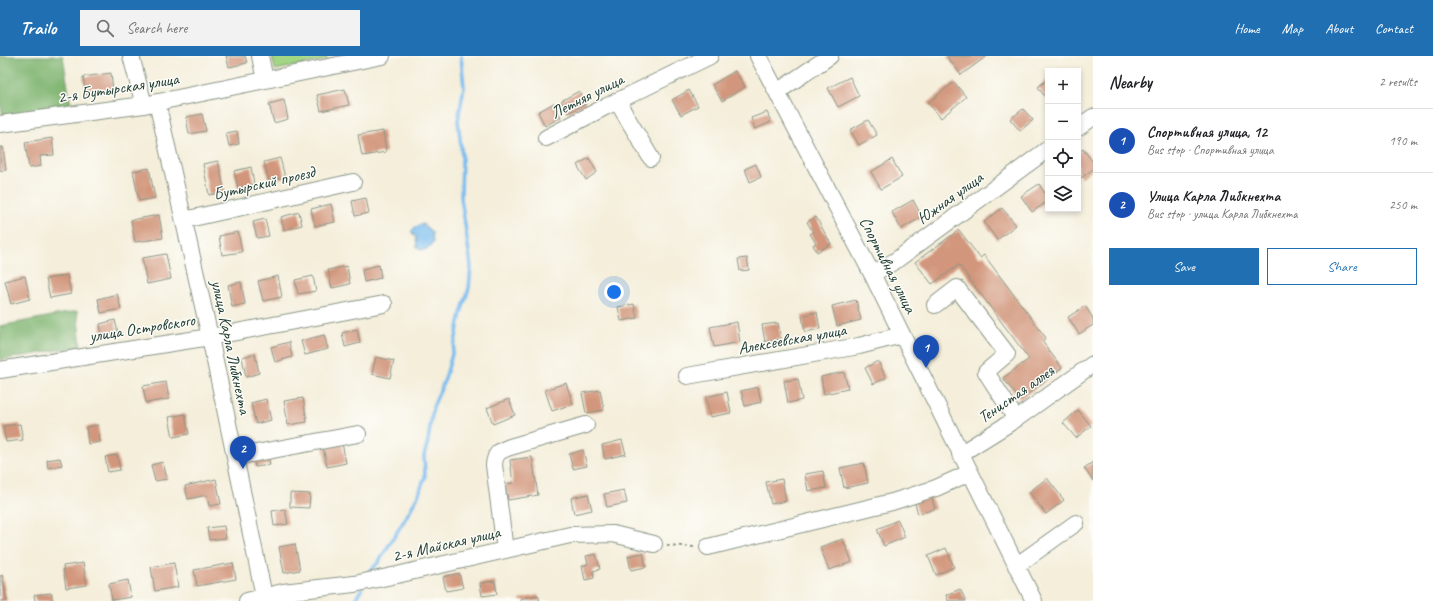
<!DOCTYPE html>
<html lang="en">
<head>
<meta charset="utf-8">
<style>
	body { margin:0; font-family:Caveat,sans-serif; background:#f2f2f2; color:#202124 }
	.controls { position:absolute; right:12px; top:12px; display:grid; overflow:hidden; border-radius:0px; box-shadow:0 2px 6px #0003 }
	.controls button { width:36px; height:36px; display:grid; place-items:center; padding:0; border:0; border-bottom:1px solid #e0e0e0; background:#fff; color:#202124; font:20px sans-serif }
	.you { position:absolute; left:614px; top:236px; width:14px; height:14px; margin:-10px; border:3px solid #fff; border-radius:50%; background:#1a73e8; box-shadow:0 0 0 6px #1a73e833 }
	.badge { display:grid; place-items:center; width:26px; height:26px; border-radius:50%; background:#1f6fb2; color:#fff; font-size:13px; font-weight:700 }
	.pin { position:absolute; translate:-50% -33px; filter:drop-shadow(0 1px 2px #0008) }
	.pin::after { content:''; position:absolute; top:21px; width:14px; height:12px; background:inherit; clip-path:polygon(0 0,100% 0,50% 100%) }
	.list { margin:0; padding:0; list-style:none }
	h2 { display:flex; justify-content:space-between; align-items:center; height:52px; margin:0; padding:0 16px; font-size:17px }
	h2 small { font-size:13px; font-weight:400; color:#757577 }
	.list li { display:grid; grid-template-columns:26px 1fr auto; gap:12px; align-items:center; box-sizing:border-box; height:64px; padding:0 16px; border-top:1px solid #e0e0e0 }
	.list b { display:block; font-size:15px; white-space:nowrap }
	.list p { margin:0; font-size:13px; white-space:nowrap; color:#757577 }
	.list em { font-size:13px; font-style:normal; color:#757577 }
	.actions { display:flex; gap:8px; padding:12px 16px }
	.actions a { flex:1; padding:9px 0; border:1px solid #1f6fb2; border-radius:0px; text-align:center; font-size:14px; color:#1f6fb2 }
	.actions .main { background:#1f6fb2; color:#fff }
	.icon { flex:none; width:22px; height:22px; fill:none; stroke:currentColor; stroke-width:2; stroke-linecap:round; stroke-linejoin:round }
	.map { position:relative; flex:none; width:1093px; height:545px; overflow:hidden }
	header { display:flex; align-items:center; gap:24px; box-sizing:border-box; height:56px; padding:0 20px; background:#1f6fb2; color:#fff }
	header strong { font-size:19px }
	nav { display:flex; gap:22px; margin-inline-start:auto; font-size:14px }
	.search { width:280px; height:36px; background:#f2f2f2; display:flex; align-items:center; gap:10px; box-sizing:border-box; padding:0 14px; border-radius:0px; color:#757577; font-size:15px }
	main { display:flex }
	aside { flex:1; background:#fff }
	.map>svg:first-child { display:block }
	.green { fill:#a2d584; stroke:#60895c }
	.forest { fill:#81b672; stroke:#507a53 }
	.water { fill:#79bcef; stroke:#4c7c92 }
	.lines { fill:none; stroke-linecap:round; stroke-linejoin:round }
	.stream { stroke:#79bcef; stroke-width:3.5 }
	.building { fill:#d2967c }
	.minor-casing { stroke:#8a9687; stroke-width:18 }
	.path { stroke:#8a9687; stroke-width:2; stroke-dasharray:3 3; stroke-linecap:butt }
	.minor { stroke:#fff; stroke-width:16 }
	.labels { text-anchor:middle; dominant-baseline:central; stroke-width:3; stroke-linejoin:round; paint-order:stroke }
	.street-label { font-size:17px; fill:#1f3d34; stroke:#fdfcf7 }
</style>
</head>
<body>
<header>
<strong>Trailo</strong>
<div class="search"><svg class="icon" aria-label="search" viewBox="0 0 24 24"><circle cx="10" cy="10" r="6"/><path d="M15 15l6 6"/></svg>Search here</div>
<nav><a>Home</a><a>Map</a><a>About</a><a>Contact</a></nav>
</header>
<main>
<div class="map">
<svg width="1093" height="545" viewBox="0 0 1093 545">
	<rect width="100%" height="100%" fill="#fdfcf7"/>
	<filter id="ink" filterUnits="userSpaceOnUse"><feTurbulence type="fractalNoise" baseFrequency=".025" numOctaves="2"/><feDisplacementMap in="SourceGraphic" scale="8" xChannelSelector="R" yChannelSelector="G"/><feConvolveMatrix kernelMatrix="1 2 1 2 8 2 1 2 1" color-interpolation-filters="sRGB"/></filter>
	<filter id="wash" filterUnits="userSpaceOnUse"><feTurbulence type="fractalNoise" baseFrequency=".012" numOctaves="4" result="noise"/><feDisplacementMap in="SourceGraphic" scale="16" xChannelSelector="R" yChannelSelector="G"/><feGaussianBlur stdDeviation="0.9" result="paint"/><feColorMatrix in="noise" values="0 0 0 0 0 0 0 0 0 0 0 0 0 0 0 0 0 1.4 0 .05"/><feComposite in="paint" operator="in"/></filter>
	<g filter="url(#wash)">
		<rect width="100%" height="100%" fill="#f4eeda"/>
		<path class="green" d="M272 0H326L327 4 275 14Z"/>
		<path class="forest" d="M0 0H63L71 51 3 60 0 46Z
			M77 255 81 290 0 304V270Z"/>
		<path class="water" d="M423 168 432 176 433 187 428 193 421 194 417 191 416 181 411 176 415 171Z"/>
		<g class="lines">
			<path class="stream" d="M365 519 378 507 405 463 418 440 425 421 424 400 428 385 433 351 445 323 454 291 461 257 469 232 471 210 461 142 462 100 458 64 464 31 461 0
				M354 545 362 532"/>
		</g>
		<g id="blocks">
			<path class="building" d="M226 0H245L247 7 229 11Z
				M949 0H987L961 19 947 1Z
				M735 15 745 31 722 45 712 29Z
				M111 17 113 35 86 39 83 21Z
				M850 21 859 40 838 51 828 32Z
				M1048 23V45L1038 31Z
				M954 26 966 41 941 62 928 47Z
				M345 33 349 49 321 55 317 39Z
				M689 34 698 50 681 59 672 44Z
				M579 35 586 48 568 57 561 45Z
				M284 44 288 63 274 67 269 48Z
				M554 47 561 61 545 70 538 56Z
				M1023 53 1033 64 1020 75 1010 63Z
				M767 56 771 66 755 73 751 62Z
				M202 58 206 75 189 78 186 61Z
				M868 64 877 79 859 89 850 74Z
				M237 75 239 88 229 90 226 77Z
				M383 75 386 96 362 100 358 79Z
				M52 82 54 99 40 100 41 110 29 112 25 86Z
				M0 91H3L6 114 0 115Z
				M1083 93 1093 106V113L1081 122 1078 118V97Z
				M280 102 285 121 269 125 264 106Z
				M589 102 597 116 586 124 577 109Z
				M892 103 902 121 881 133 871 116Z
				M218 105 225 136 209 139 203 108Z
				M756 108 761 121 750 126 745 113Z
				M251 111 254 128 238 132 234 115Z
				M149 112 155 142 139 145 133 115Z
				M1039 128 1048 142V145L1032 156 1021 140Z
				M366 142 369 157 355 160 352 145Z
				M913 144 922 161 901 173 892 156Z
				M331 148 335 166 315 170 311 153Z
				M1002 152 1016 169 997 184 984 166Z
				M299 156 302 169 284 174 281 161Z
				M159 159 163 182 135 186 131 164Z
				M816 161 831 188 817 196 813 189 816 187 810 178 813 176 807 166Z
				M265 163 269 180 257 182 253 166Z
				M959 174 980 202 984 199 1046 282 1042 285 1062 312 1020 344 1003 322 1029 303 959 209 932 228 915 206Z
				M238 176 242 196 222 199 219 180Z
				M166 198 171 223 147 228 142 202Z
				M747 202 749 214 740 215 738 203Z
				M379 209 381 222 364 226 362 213Z
				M347 210 350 228 332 232 328 214Z
				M67 219 71 238 50 242 46 223Z
				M25 220 30 243 11 248 5 225Z
				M278 220 282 241 263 245 258 225Z
				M313 220 316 235 298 238 295 224Z
				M241 226 245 248 232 251 228 229Z
				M117 238 121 253 101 257 98 243Z
				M856 244 861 264 837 270 832 250Z
				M634 248 637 262 621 265 618 251Z
				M1085 250 1093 262V269L1079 278 1068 261Z
				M817 256 820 273 805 276 802 260Z
				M115 264 118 277 102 280 100 268Z
				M737 266 740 286 714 291 710 271Z
				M778 267 781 283 765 286 762 269Z
				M357 273 360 287 345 291 342 277Z
				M324 279 328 293 305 299 301 285Z
				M289 286 292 301 275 306 271 291Z
				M255 298 259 317 246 321 242 301Z
				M376 301 394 305 390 322 372 318Z
				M878 305 886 322 873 328 865 312Z
				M844 316 848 333 824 338 821 321Z
				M798 323 802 344 788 347 784 325Z
				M166 326 169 343 146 347 143 330Z
				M566 327 573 348 552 355 545 334Z
				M758 331 761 346 745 350 741 335Z
				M600 334 604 354 586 357 582 337Z
				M727 336 731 357 710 361 706 341Z
				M303 342 307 366 288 369 284 345Z
				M266 343 271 364 256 368 251 347Z
				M509 343 515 359 493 368 487 352Z
				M1078 354 1091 370 1076 382 1063 367Z
				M185 358 189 378 173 381 169 361Z
				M20 368 23 384 6 386 3 370Z
				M98 369 100 386 88 388 86 371Z
				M622 384 626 398 605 403 602 389Z
				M342 387 346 407 327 411 323 391Z
				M583 394 587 410 573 413 569 398Z
				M268 398 270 409 255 411 253 401Z
				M117 399 120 414 108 416 105 401Z
				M532 401 538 439 508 444 505 428 513 427 510 404Z
				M60 402 62 409 48 412 47 404Z
				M163 406 167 423 155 425 151 409Z
				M1093 406V425L1084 412Z
				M864 407 868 427 844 432 840 412Z
				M823 415 826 432 808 435 805 418Z
				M1047 422 1064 444 1046 458 1029 436Z
				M216 423 221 448 209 450 207 439 188 443 185 430Z
				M782 423 786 445 771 448 766 426Z
				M624 434 627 447 607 451 604 438Z
				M290 437 310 438 309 452 290 451Z
				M588 438 592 454 574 458 571 442Z
				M931 439 935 453 918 458 914 444Z
				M285 453 288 468 274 470 272 455Z
				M898 464 905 481 884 490 877 473Z
				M224 470 226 482 209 484 207 472Z
				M843 483 852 506 829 514 820 491Z
				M295 488 300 514 284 517 279 491Z
				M946 492 954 511 936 519 928 500Z
				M643 497 646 511 631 514 628 500Z
				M596 498 600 513 593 515 594 522 585 524 582 510 588 508 586 500Z
				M83 507 87 529 66 532 63 510Z
				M174 507 178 531 155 535 151 511Z
				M233 507 236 523 197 530 194 514Z
				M459 517 463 532 446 535 443 521Z
				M2 519 7 545H0V520Z
				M128 524 131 541 112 544 109 528Z
				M495 525 497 538 482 540 480 527Z
				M960 533 966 545H948L946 539Z
				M51 537 53 545H35L34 539Z
				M538 539 540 545H520V543Z"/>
		</g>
	</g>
	<g filter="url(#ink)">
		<use href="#blocks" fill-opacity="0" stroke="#8a9687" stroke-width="1"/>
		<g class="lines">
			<defs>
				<path id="minor" d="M131 0 144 49
					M260 0 265 24
					M758 0 872 218 1034 545
					M777 36 830 0
					M617 45 651 102
					M157 46 210 281 265 545
					M0 68 144 49 382 0
					M1078 72 1093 61
					M546 82 605 51 710 0
					M184 164 353 126
					M872 218 895 205 1048 93
					M935 249 957 232 1007 298 986 316 1016 363
					M0 314 210 281 384 248
					M687 320 859 290 902 279
					M960 398 1016 363 1093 308
					M235 401 358 378
					M708 491 892 446 936 432 969 417
					M505 494 494 409C495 397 499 395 510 391L586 369
					M1016 510 1076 467
					M247 545 283 536 354 528 397 519 570 479 613 478 654 488"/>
			</defs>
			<use href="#minor" class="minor-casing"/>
			<path class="path" d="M667 489 695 491"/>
			<use href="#minor" class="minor"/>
		</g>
	</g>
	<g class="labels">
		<g class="street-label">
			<text transform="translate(118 32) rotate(-9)">2-я Бутырская улица</text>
			<text transform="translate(587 40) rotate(-27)">Летняя улица</text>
			<text transform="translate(264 127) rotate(-13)">Бутырский проезд</text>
			<text transform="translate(950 142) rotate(-36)">Южная улица</text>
			<text transform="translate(888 209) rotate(63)">Спортивная улица</text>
			<text transform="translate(142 272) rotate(-9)">улица Островского</text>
			<text transform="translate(792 283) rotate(-10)">Алексеевская улица</text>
			<text transform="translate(231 291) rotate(78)">улица Карла Либкнехта</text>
			<text transform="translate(1016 338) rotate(-35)">Тенистая аллея</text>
			<text transform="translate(446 488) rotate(-13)">2-я Майская улица</text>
		</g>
	</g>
</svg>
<div class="controls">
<button>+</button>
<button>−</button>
<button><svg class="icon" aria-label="locate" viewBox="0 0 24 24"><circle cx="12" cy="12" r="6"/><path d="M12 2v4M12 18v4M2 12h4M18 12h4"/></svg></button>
<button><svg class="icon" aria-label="layers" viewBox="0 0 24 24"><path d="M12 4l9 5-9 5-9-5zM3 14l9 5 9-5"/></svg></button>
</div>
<div class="you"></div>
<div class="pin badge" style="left:926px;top:312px;background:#1a4fb4">1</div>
<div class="pin badge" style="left:243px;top:413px;background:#1a4fb4">2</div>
</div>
<aside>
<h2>Nearby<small>2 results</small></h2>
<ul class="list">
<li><span class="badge" style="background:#1a4fb4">1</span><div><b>Спортивная улица, 12</b><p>Bus stop · Спортивная улица</p></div><em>190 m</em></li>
<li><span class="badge" style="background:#1a4fb4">2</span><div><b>Улица Карла Либкнехта</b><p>Bus stop · улица Карла Либкнехта</p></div><em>250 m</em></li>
</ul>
<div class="actions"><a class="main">Save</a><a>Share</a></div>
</aside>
</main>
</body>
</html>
